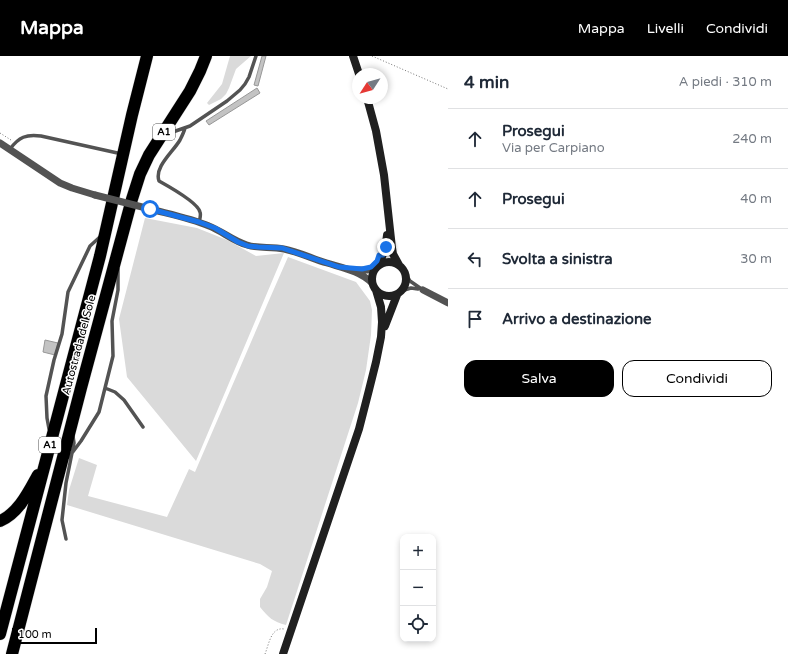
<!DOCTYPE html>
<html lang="it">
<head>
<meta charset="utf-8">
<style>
	body { margin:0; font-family:"Varela Round",sans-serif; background:#f6f6f7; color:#1f2937 }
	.controls { position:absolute; right:12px; bottom:12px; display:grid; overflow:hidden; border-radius:8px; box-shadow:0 2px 6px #0003 }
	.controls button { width:36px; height:36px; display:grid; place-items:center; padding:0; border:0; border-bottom:1px solid #e0e1e3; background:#fff; color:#1f2937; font:20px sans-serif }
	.compass { position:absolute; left:352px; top:12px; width:36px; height:36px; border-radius:50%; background:#fff; box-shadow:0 2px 6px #0003; rotate:234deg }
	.scale { position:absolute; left:12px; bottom:10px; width:85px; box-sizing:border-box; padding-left:4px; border:2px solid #000; border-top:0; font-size:11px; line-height:14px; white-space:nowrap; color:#000; -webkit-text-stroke:3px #fff; paint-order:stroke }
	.stop { position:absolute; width:12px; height:12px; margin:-9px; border:3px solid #1a73e8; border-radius:50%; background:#fff }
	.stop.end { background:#1a73e8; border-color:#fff; box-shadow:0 1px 4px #0008 }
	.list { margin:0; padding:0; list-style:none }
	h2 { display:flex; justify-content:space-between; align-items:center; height:52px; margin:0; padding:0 16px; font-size:17px }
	h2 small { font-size:13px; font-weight:400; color:#747a83 }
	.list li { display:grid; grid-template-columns:26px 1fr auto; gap:12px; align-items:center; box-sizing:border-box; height:60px; padding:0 16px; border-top:1px solid #e0e1e3 }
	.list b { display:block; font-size:15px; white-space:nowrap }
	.list p { margin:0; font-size:13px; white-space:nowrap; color:#747a83 }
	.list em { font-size:13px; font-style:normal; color:#747a83 }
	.actions { display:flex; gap:8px; padding:12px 16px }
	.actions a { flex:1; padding:9px 0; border:1px solid #000; border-radius:12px; text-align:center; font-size:14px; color:#000 }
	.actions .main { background:#000; color:#fff }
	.icon { flex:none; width:22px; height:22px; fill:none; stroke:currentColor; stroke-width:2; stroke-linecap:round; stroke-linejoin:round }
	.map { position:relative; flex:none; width:448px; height:598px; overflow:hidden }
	header { display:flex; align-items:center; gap:24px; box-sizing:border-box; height:56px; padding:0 20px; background:#000; color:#fff }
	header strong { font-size:19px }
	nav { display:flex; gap:22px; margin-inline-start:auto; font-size:14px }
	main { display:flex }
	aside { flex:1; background:#fff }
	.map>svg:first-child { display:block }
	.green { fill:#dadada }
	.building { fill:#c3c3c3; stroke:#979797 }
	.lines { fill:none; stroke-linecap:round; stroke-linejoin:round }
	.motorway-casing { stroke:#dbdbdb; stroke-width:13 }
	.path { stroke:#757575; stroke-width:1; stroke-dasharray:1 2; stroke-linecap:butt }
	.service { stroke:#535353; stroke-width:3.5 }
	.minor { stroke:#535353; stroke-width:7 }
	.secondary { stroke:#202020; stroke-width:8 }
	.motorway { stroke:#000; stroke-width:12 }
	.minor-bridge { stroke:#535353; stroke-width:7 }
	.route { stroke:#1a73e8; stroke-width:5 }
	.labels { text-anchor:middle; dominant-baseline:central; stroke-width:3; stroke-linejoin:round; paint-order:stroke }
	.shield { fill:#fff; stroke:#4c4c4c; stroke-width:1 }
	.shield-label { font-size:10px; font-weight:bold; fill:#000 }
	.street-label { font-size:11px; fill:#000; stroke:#fff }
</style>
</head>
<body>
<header>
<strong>Mappa</strong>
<nav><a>Mappa</a><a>Livelli</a><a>Condividi</a></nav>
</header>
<main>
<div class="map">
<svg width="448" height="598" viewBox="0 0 448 598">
	<rect width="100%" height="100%" fill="#fff"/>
	<path class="green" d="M230 0H251L236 13 229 32 226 38 221 43 209 49 207 47 222 28Z
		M145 162 197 172 227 184 256 200 284 197 196 405 127 321 119 263Z
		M288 201 356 226 370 245 372 254 371 279 366 314 358 347 286 569C273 566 268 561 260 551V543L267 531 272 515 260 508 67 449 69 434 79 402 97 409 88 440 167 461 189 413 195 416 270 242Z"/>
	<path class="building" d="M262 0H266L258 30 254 29Z
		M257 32 260 37 209 69 206 65Z
		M45 284 58 287 55 299 43 296Z"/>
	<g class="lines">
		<defs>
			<path id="motorway" d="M0 465C19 457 29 435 38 419
				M0 578 100 200 132 59 147 0
				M12 598 81 332 132 143 140 118 149 99 190 35 200 15 206 0"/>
		</defs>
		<use href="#motorway" class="motorway-casing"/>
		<path class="path" d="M372 0 448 33
			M0 77 11 84
			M265 598C269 588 271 571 284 573"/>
		<path class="service" d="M185 72C184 76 182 80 180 84 173 96 154 111 159 125 168 130 198 147 200 156 201 159 200 163 199 166
			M167 78 190 70 227 45 240 34 245 28 249 21 256 0
			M10 93C19 81 26 78 41 80L122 98
			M406 218 410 225 423 234
			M401 235 411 232 418 233
			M105 332 115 336 124 344 143 371
			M49 373 47 362 46 340 54 304 62 278 68 236 90 190 101 180
			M68 401 72 397 81 385 99 356 113 300 112 265 118 234V213
			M66 483 62 464 66 427 74 387 73 380"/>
		<path class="minor" d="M0 87 60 127 72 132 95 139
			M150 153C169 158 190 162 209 170 222 175 233 185 247 189 259 193 271 190 284 193 299 196 313 203 327 207 343 212 360 215 372 227
			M354 214H367L374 213
			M423 234 448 247"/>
		<path class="secondary" d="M353 0 359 18
			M367 42 376 75 384 119 392 192 393 198 399 209
			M372 223a17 17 0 1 1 34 0a17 17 0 1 1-34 0Z
			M378 209C384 199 386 190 387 179
			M385 270 397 239
			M283 598 359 373 369 334 376 306 381 281 382 266 381 251 376 234"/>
		<use href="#motorway" class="motorway"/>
		<path class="minor-bridge" d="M95 139 150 153"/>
	</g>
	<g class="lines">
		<path class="route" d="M150 153 199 166 215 172 238 186 248 190 258 191 282 192 339 211 362 213 371 211 377 205 379 199H383L386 191"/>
	</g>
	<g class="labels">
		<g class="shield">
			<rect x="153" y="68" width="22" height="16" rx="3"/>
			<rect x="39" y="381" width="22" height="16" rx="3"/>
		</g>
		<g class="shield-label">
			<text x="164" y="76">A1</text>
			<text x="50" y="389">A1</text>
		</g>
		<g class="street-label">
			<text transform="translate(79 289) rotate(-75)">Autostrada del Sole</text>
		</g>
	</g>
</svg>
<div class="controls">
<button>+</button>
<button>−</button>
<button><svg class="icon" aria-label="locate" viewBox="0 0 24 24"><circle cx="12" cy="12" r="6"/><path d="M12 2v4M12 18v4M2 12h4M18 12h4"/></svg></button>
</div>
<svg class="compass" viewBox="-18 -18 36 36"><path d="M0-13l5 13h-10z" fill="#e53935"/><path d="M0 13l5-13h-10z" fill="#747a83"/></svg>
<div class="scale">100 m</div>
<div class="stop" style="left:150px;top:153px"></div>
<div class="stop end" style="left:386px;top:191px"></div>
</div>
<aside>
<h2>4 min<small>A piedi · 310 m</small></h2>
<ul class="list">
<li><svg class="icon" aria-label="ahead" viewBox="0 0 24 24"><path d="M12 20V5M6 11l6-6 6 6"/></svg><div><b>Prosegui</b><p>Via per Carpiano</p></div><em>240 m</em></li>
<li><svg class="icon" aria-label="ahead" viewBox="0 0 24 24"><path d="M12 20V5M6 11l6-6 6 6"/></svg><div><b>Prosegui</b></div><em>40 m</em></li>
<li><svg class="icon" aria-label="left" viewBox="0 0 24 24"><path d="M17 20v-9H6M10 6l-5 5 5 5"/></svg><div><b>Svolta a sinistra</b></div><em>30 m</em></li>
<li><svg class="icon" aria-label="arrive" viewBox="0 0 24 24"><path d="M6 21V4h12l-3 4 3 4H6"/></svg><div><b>Arrivo a destinazione</b></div></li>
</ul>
<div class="actions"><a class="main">Salva</a><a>Condividi</a></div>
</aside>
</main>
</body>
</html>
